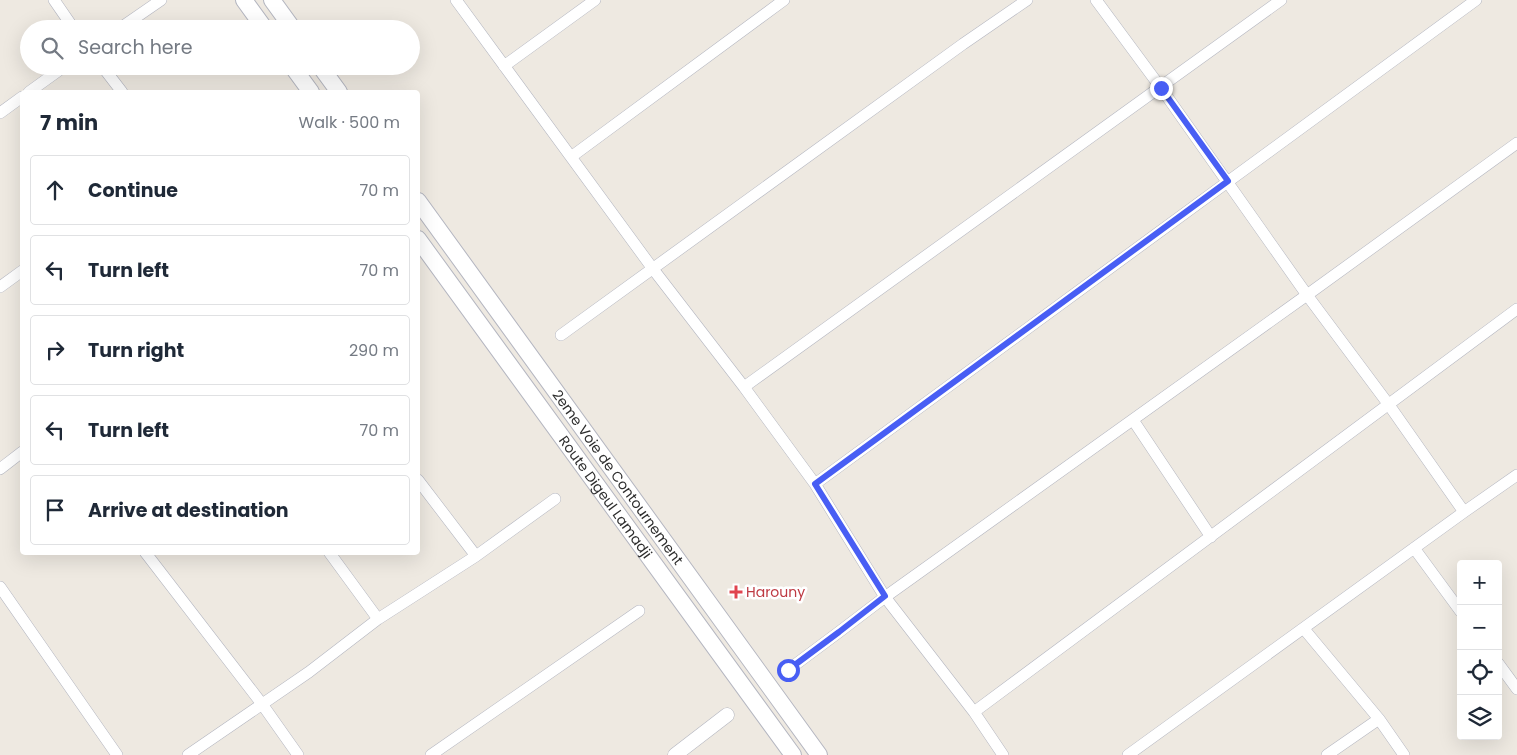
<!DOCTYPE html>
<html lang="en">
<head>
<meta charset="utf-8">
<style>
	body { margin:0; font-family:Poppins,sans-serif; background:#f2f2f3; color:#1f2937 }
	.controls { position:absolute; right:15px; bottom:15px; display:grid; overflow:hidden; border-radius:5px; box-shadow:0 5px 20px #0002 }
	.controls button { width:45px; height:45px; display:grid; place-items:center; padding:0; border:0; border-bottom:1px solid #e0e1e3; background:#fff; color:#1f2937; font:25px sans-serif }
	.stop { position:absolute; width:15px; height:15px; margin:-11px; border:4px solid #485ef4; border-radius:50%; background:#fff }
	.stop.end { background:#485ef4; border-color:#fff; box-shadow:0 1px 5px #0008 }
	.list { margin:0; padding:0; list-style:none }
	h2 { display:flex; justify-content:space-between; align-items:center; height:65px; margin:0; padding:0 20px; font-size:21px }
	h2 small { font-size:16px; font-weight:400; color:#747a83 }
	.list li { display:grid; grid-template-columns:32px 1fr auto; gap:15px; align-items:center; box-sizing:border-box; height:70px; margin:0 10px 10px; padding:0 10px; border:1px solid #e0e1e3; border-radius:5px }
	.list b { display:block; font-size:19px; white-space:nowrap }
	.list em { font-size:16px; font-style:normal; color:#747a83 }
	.icon { flex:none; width:28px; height:28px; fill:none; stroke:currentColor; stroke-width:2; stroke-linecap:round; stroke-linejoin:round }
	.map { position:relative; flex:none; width:1517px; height:755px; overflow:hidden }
	.search { position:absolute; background:#fff; box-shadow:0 5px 20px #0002; left:20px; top:20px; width:400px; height:55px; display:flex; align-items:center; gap:12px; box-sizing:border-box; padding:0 18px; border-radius:28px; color:#747a83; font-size:19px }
	.panel { position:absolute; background:#fff; box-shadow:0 5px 20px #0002; left:20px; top:90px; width:400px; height:465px; border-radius:5px }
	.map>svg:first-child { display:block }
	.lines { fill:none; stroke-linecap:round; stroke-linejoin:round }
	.minor-casing { stroke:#b4b6c0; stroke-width:12 }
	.tertiary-casing { stroke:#b4b6c0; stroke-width:15 }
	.secondary-casing { stroke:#b4b6c0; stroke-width:18 }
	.minor { stroke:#fff; stroke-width:11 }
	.tertiary { stroke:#fff; stroke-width:14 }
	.secondary { stroke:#fff; stroke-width:16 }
	.route { stroke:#485ef4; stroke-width:6 }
	.health-dot { fill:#e0444e; stroke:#fff; stroke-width:2 }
	.labels { text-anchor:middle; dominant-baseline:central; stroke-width:5; stroke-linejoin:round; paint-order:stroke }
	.street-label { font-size:14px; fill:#2e2e2e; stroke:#fff }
	.health-label { font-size:14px; fill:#be3a42; stroke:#fff; text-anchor:start }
</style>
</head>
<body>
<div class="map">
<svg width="1517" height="755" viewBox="0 0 1517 755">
	<rect width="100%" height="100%" fill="#eee9e1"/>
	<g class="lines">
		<defs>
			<path id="minor" d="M54 0 74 29
				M456 0 653 269 744 387 815 484 885 597 974 712 1003 755
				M1096 0 1161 88 1307 295 1389 405 1464 512
				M119 29 161 0
				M102 66 122 92
				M504 66 595 0
				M29 92 65 66
				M0 113 22 97
				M571 157 784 0
				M0 287 22 271
				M561 335 963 44 1027 0
				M744 387 1281 0
				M1133 420 1211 537
				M0 469 22 452
				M418 480 476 556
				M815 484 1476 0
				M1414 548 1461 612
				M145 552 262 704 298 755
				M329 552 378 619
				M0 587 117 755
				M1304 629 1379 719 1404 755
				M1498 663 1517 689
				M788 670 839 632 885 597 1307 295 1517 143
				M974 712 1517 309
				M188 755 309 672 378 619 476 556 555 499
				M431 755 639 611
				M1128 755 1464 512 1517 475
				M1327 755 1379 719"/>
			<path id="tertiary" d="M675 755 727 715"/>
			<g id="secondary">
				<path d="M244 0 265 29"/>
				<path d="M272 0 293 29"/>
				<path d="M292 66 311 92"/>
				<path d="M320 66 339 92"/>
				<path id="s1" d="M418 201 819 755"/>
				<path id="s2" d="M418 239 793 755"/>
			</g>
		</defs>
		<use href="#minor" class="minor-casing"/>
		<use href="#tertiary" class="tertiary-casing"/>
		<use href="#secondary" class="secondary-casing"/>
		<use href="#minor" class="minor"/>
		<use href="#tertiary" class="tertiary"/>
		<use href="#secondary" class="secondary"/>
	</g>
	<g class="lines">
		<path class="route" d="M788 670 839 632 885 596 815 484 1228 181 1161 88"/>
	</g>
	<path class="health-dot" d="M733.5 584.5h5v5h5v5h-5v5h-5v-5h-5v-5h5z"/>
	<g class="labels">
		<g class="street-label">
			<text stroke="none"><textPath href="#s1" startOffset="341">2eme Voie de Contournement</textPath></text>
			<text stroke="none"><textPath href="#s2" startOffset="319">Route Digeul Lamadji</textPath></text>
		</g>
		<g class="health-label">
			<text x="746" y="592">Harouny</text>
		</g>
	</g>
</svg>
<div class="controls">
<button>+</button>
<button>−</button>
<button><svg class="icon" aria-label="locate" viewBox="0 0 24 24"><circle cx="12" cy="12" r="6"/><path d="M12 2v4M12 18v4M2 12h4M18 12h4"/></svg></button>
<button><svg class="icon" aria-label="layers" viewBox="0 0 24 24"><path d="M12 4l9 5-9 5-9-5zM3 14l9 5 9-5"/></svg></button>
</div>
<div class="stop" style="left:788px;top:670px"></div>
<div class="stop end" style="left:1161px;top:88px"></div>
<div class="search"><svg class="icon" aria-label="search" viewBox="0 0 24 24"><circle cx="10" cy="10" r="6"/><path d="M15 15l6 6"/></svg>Search here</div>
<section class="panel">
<h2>7 min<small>Walk · 500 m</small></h2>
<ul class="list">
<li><svg class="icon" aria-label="ahead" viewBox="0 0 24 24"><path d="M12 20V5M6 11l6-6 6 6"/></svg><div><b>Continue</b></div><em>70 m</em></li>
<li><svg class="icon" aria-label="left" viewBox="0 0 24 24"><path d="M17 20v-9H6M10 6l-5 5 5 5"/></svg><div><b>Turn left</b></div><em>70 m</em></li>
<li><svg class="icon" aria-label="right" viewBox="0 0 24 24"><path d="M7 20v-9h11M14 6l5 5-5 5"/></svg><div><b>Turn right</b></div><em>290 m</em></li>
<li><svg class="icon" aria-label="left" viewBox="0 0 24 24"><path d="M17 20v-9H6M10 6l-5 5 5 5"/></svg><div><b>Turn left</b></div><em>70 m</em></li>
<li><svg class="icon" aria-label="arrive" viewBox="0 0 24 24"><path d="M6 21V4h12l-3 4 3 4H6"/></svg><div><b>Arrive at destination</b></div></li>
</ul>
</section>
</div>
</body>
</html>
